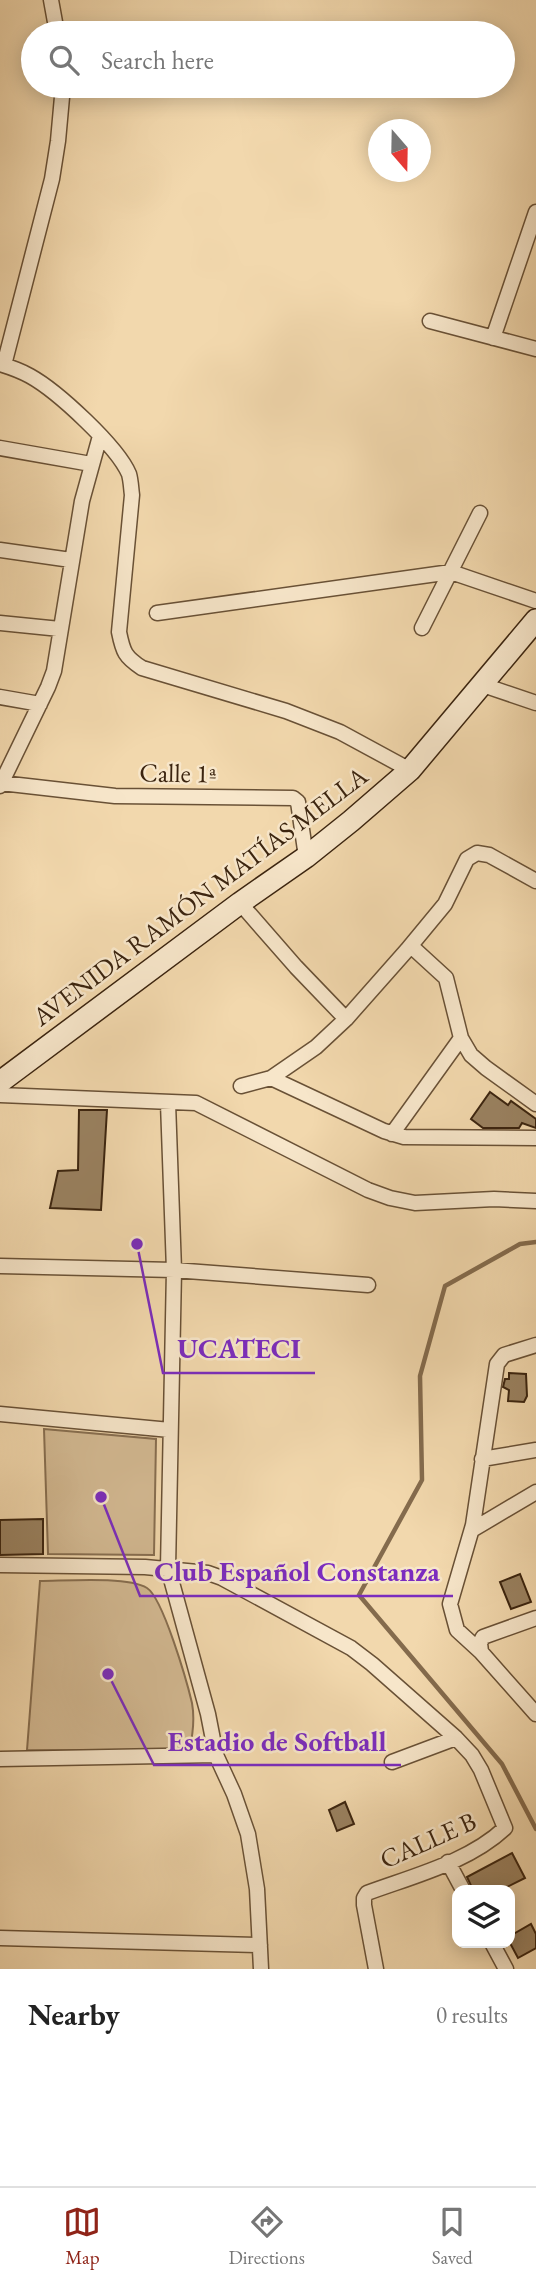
<!DOCTYPE html>
<html lang="en">
<head>
<meta charset="utf-8">
<style>
	body { margin:0; font-family:"EB Garamond",serif; background:#f6f6f6; color:#222 }
	.controls { position:absolute; right:21px; bottom:21px; display:grid; overflow:hidden; border-radius:14px; box-shadow:0 4px 18px #0003 }
	.controls button { width:63px; height:63px; display:grid; place-items:center; padding:0; border:0; border-bottom:2px solid #e0e0e0; background:#fff; color:#222; font:35px sans-serif }
	.compass { position:absolute; left:368px; top:119px; width:63px; height:63px; border-radius:50%; background:#fff; box-shadow:0 4px 18px #0003; rotate:160deg }
	.list { margin:0; padding:0; list-style:none }
	h2 { display:flex; justify-content:space-between; align-items:center; height:91px; margin:0; padding:0 28px; font-size:30px }
	h2 small { font-size:23px; font-weight:400; color:#767676 }
	.icon { flex:none; width:38px; height:38px; fill:none; stroke:currentColor; stroke-width:2; stroke-linecap:round; stroke-linejoin:round }
	.map { position:relative; flex:none; width:536px; height:1969px; overflow:hidden }
	.search { position:absolute; background:#fff; box-shadow:0 4px 18px #0003; left:21px; right:21px; top:21px; height:77px; display:flex; align-items:center; gap:18px; box-sizing:border-box; padding:0 24px; border-radius:38px; color:#767676; font-size:26px }
	.sheet { height:217px; background:#fff }
	nav { display:flex; justify-content:space-around; align-items:center; box-sizing:border-box; height:98px; border-top:2px solid #e0e0e0; background:#fff; font-size:19px; color:#767676 }
	nav a { display:grid; justify-items:center; gap:4px }
	nav .on { color:#8f2418 }
	.map>svg:first-child { display:block }
	.green { fill:#d3b992; stroke:#876e50; stroke-width:2 }
	.lines { fill:none; stroke-linecap:round; stroke-linejoin:round }
	.stream { stroke:#846b4d; stroke-width:4.5 }
	.building { fill:#9a8261; stroke:#3b240f; stroke-width:2 }
	.street-casing { stroke:#695136; stroke-width:17 }
	.secondary-casing { stroke:#3b240f; stroke-width:24 }
	.street { stroke:#f7e6ca; stroke-width:14 }
	.secondary { stroke:#f7e6ca; stroke-width:21 }
	.labels { text-anchor:middle; dominant-baseline:central; stroke-width:5; stroke-linejoin:round; paint-order:stroke }
	.street-label { font-size:26px; fill:#3b240f; stroke:#f7e6ca }
	.leader { fill:none; stroke:#7b2cbf; stroke-width:2.5 }
	.callout-dot { fill:#7b2cbf; stroke:#f7e6ca; stroke-width:2.5 }
	.callout-label { font-size:28px; text-anchor:middle; font-weight:bold; fill:#7b2cbf; stroke:#f7e6ca; stroke-width:5; stroke-linejoin:round; paint-order:stroke }
</style>
</head>
<body>
<div class="map">
<svg width="536" height="1969" viewBox="0 0 536 1969">
	<rect width="100%" height="100%" fill="#f2d8ad"/>
	<filter id="stains"><feTurbulence type="fractalNoise" baseFrequency=".00286" numOctaves="4"/><feColorMatrix values="0 0 0 0 .2 0 0 0 0 .09 0 0 0 0 .02 0 0 0 .5 -.17"/></filter>
	<radialGradient id="worn" r=".72"><stop offset=".6" stop-color="#630" stop-opacity="0"/><stop offset="1" stop-color="#630" stop-opacity=".3"/></radialGradient>
	<path class="green" d="M44 1429 156 1439 154 1555 48 1554Z
		M40 1581C65 1581 127 1576 147 1588 163 1598 187 1682 192 1703 195 1720 193 1735 189 1751L27 1750Z"/>
	<g class="lines">
		<path class="stream" d="M536 1242 520 1244 445 1286 420 1376 422 1480 359 1595 502 1764 536 1829"/>
	</g>
	<path class="building" d="M490 1092 508 1105 511 1101 536 1119V1128L522 1123 519 1128H483L471 1119Z
		M79 1110H107L101 1210 50 1208 58 1171 78 1170Z
		M509 1373 526 1374 527 1396 524 1402 508 1401 509 1390 503 1387 505 1379H509Z
		M43 1519V1554L0 1555V1520Z
		M520 1574 531 1602 511 1609 500 1582Z
		M345 1802 354 1824 337 1831 329 1810Z
		M512 1853 525 1878 501 1890H473L467 1877Z
		M531 1924 536 1934V1948L518 1958 510 1943V1936Z"/>
	<g class="lines">
		<defs>
			<path id="street" d="M51 0 57 33
				M430 321 536 349
				M493 338 536 212
				M0 364C10 367 21 371 30 376 57 391 117 446 129 474 131 481 131 488 132 495L119 632C123 652 125 657 142 668L286 711 340 732 410 770
				M4 365 52 179 58 141 63 86
				M0 448 91 464
				M0 550 71 560
				M157 613 451 572 536 601
				M0 623 60 629
				M422 628 480 513
				M483 685 536 703
				M0 697 40 704
				M1 783 115 796 293 798 298 802 306 857
				M0 786 48 687 54 671 82 501 100 436
				M240 903 296 967 346 1019
				M411 946 446 978 461 1038 471 1055 486 1068 536 1104
				M271 1078 384 1131 404 1137 536 1138
				M241 1086 271 1078 316 1047 346 1019 407 950 445 904 467 859 477 853 489 855 536 881
				M0 1095 196 1103 368 1190 390 1198 415 1203 494 1199 536 1201
				M168 1103 174 1270 168 1568 208 1714 216 1755 234 1794 248 1834 257 1889 261 1969
				M392 1134 461 1038
				M0 1266 174 1270 368 1285
				M536 1345 504 1355 497 1364 473 1525 450 1604 457 1630 481 1652 536 1714
				M0 1414 170 1430
				M482 1459 536 1450
				M472 1530 536 1492
				M0 1565 145 1567 208 1573 222 1578 351 1648 372 1664 456 1738 472 1755 481 1770 505 1828C469 1862 413 1876 367 1893L364 1898V1905L376 1969
				M481 1652 480 1643 483 1637 536 1618
				M0 1759 216 1755
				M392 1762 456 1738
				M448 1862 463 1890
				M0 1938 260 1945
				M492 1943 506 1969"/>
			<path id="secondary" d="M0 1082 240 903 306 857 351 821 410 770 536 620"/>
		</defs>
		<use href="#street" class="street-casing"/>
		<use href="#secondary" class="secondary-casing"/>
		<use href="#street" class="street"/>
		<use href="#secondary" class="secondary"/>
	</g>
	<g class="labels">
		<g class="street-label">
			<text transform="translate(178 773) rotate(1)">Calle 1ª</text>
			<text transform="translate(200 896) rotate(-37)">AVENIDA RAMÓN MATÍAS MELLA</text>
			<text transform="translate(428 1840) rotate(-24)">CALLE B</text>
		</g>
	</g>
	<path class="leader" d="M137 1244L163 1373H315M101 1497L140 1596H453M108 1674L154 1765H401"/>
	<g class="callout-dot">
		<circle cx="137" cy="1244" r="7"/>
		<circle cx="101" cy="1497" r="7"/>
		<circle cx="108" cy="1674" r="7"/>
	</g>
	<g class="callout-label">
		<text x="239" y="1358">UCATECI</text>
		<text x="297" y="1581">Club Español Constanza</text>
		<text x="277" y="1751">Estadio de Softball</text>
	</g>
	<rect width="100%" height="100%" filter="url(#stains)"/>
	<rect width="100%" height="100%" fill="url(#worn)"/>
</svg>
<div class="controls">
<button><svg class="icon" aria-label="layers" viewBox="0 0 24 24"><path d="M12 4l9 5-9 5-9-5zM3 14l9 5 9-5"/></svg></button>
</div>
<svg class="compass" viewBox="-18 -18 36 36"><path d="M0-13l5 13h-10z" fill="#e53935"/><path d="M0 13l5-13h-10z" fill="#767676"/></svg>
<div class="search"><svg class="icon" aria-label="search" viewBox="0 0 24 24"><circle cx="10" cy="10" r="6"/><path d="M15 15l6 6"/></svg>Search here</div>
</div>
<section class="sheet">
<h2>Nearby<small>0 results</small></h2>
<ul class="list">
</ul>
</section>
<nav>
<a class="on"><svg class="icon" aria-label="map" viewBox="0 0 24 24"><path d="M3 6l6-2 6 2 6-2v14l-6 2-6-2-6 2zM9 4v14M15 6v14"/></svg>Map</a>
<a><svg class="icon" aria-label="directions" viewBox="0 0 24 24"><path d="M12 3l9 9-9 9-9-9zM9 14v-3h6M13 9l2 2-2 2"/></svg>Directions</a>
<a><svg class="icon" aria-label="saved" viewBox="0 0 24 24"><path d="M7 4h10v16l-5-4-5 4z"/></svg>Saved</a>
</nav>
</body>
</html>
